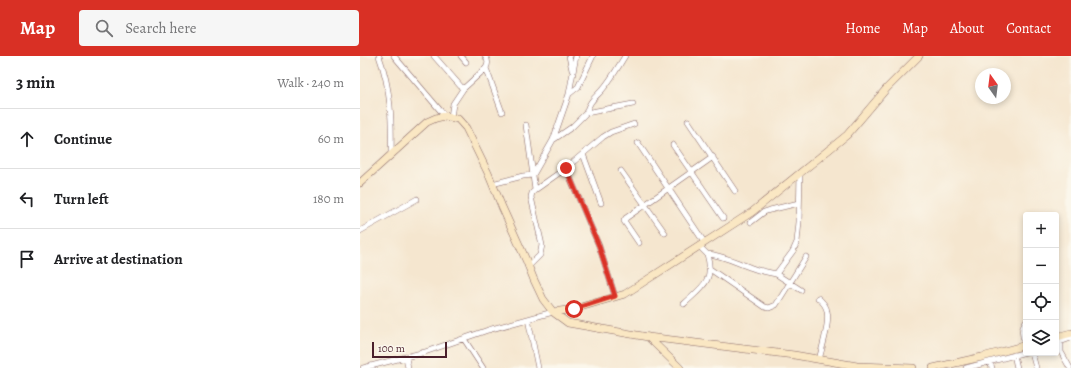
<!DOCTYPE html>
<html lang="en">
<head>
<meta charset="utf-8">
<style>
	body { margin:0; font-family:Alegreya,serif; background:#f6f6f6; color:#202124 }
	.controls { position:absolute; right:12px; bottom:12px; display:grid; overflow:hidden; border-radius:4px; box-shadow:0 2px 6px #0003 }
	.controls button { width:36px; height:36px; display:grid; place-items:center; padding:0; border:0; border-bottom:1px solid #e0e0e0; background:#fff; color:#202124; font:20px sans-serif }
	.compass { position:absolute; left:615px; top:12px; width:36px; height:36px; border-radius:50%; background:#fff; box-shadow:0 2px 6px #0003; rotate:346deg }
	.scale { position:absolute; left:12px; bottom:10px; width:75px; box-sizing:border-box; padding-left:4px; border:2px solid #4a1f2b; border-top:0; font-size:11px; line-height:14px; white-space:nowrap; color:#4a1f2b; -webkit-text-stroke:3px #fbf7ec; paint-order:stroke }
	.stop { position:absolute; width:12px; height:12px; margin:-9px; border:3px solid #d93025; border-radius:50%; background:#fff }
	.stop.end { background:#d93025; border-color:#fff; box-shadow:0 1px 4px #0008 }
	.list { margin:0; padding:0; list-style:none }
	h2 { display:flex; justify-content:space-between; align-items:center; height:52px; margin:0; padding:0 16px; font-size:17px }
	h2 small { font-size:13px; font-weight:400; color:#757577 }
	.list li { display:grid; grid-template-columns:26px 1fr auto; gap:12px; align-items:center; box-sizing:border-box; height:60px; padding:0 16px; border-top:1px solid #e0e0e0 }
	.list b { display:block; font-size:15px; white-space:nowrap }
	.list em { font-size:13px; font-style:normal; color:#757577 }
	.icon { flex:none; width:22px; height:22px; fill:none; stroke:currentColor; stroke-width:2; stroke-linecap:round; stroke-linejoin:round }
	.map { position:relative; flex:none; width:711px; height:312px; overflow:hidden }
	header { display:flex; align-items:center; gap:24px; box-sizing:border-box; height:56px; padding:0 20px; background:#d93025; color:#fff }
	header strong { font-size:19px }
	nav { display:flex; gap:22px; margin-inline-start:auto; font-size:14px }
	.search { width:280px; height:36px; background:#f6f6f6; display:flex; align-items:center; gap:10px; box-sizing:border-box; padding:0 14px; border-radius:4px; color:#757577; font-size:15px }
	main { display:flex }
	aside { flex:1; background:#fff }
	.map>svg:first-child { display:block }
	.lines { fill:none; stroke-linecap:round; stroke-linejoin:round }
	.street-casing { stroke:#866564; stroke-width:6 }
	.secondary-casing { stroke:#866564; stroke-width:8 }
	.street { stroke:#fff; stroke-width:5 }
	.secondary { stroke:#fae7c3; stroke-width:7 }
	.route { stroke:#d93025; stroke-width:5 }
</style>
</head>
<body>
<header>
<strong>Map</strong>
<div class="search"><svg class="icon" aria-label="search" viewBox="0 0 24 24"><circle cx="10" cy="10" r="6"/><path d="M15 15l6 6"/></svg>Search here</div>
<nav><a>Home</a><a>Map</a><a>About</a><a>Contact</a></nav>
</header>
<main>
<aside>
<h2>3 min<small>Walk · 240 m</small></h2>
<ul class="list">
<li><svg class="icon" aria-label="ahead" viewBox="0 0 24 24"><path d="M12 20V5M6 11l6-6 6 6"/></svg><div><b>Continue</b></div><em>60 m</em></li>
<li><svg class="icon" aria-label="left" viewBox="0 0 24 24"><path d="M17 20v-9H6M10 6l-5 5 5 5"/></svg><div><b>Turn left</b></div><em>180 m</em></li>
<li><svg class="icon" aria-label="arrive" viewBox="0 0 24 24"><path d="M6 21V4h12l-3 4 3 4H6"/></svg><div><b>Arrive at destination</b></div></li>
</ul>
</aside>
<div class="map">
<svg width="711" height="312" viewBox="0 0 711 312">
	<rect width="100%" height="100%" fill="#fbf7ec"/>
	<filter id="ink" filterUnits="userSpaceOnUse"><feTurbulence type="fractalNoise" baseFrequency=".025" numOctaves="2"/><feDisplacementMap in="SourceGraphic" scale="8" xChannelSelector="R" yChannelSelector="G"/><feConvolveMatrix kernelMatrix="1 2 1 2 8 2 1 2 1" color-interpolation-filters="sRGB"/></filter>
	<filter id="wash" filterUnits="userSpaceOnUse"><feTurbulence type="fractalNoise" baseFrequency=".012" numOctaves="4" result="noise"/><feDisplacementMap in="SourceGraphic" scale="16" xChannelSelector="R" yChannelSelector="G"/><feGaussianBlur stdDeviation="0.9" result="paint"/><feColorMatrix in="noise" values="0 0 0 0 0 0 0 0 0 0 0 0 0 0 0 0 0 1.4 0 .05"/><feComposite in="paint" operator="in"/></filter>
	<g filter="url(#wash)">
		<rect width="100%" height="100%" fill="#f5e6cf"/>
	</g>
	<g filter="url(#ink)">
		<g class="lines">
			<defs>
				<path id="street" d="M19 0C31 33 32 64 31 99
					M34 0 85 60
					M74 0 103 33 93 48 91 61
					M101 0 106 6
					M209 0 212 14
					M126 12 142 56
					M103 33 126 12C129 7 128 4 125 0
					M209 38 218 31 233 0
					M226 57C230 44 234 43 242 34 251 24 258 11 265 0
					M328 65 375 135
					M166 69 175 134
					M193 84 212 71 226 57 273 48
					M278 87 344 186
					M313 89 363 162
					M223 98 241 147
					M206 112 239 190 255 240
					M261 115 305 177
					M440 117 439 166 437 186 433 195 416 218 441 234
					M132 128 163 120 173 119 193 84 209 38 216 0
					M391 166 404 156 410 154 439 147
					M0 175 57 143
					M279 187 264 165 266 162 353 101
					M339 190 347 198C363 199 377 207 392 212 399 215 408 216 416 218
					M168 211 180 199 182 189 171 141 172 137 175 134 206 112 243 81 251 76 274 68
					M350 213 405 251 409 252 416 249 446 201
					M458 242C463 246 466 250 467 255 470 268 462 291 459 304
					M324 248C342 231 355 225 347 198
					M168 263 178 312
					M701 279V296L710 312
					M104 283 123 312
					M700 286 711 282
					M665 289C663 280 660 273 666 265
					M672 297 676 312
					M654 299 657 312
					M46 301 48 312
					M630 306 632 312
					M3 312 65 296 128 274 193 256
					M606 312 666 296"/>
				<path id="secondary" d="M0 127 67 66 76 62 85 60 98 63 106 72 128 117 142 151 166 204 174 224 183 243 193 256 208 267 288 281 434 299 497 310 553 312
					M193 256 214 253 265 238 392 156 487 79 527 32 559 0
					M288 281 320 312
					M696 281 711 277
					M573 312 622 301 666 289"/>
			</defs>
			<use href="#street" class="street-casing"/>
			<use href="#secondary" class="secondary-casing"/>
			<use href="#street" class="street"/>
			<use href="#secondary" class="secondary"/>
		</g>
	</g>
	<g class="lines" filter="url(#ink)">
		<path class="route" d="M206 112 239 190 255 240 214 253"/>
	</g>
</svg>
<div class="controls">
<button>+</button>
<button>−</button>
<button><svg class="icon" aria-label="locate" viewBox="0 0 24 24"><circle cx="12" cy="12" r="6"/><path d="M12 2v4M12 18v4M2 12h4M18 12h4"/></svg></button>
<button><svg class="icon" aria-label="layers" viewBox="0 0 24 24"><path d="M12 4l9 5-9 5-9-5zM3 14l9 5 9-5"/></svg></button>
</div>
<svg class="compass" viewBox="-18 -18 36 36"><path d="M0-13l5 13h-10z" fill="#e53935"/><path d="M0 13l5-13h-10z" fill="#757577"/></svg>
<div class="scale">100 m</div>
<div class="stop" style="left:214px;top:253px"></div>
<div class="stop end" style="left:206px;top:112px"></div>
</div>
</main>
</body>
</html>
